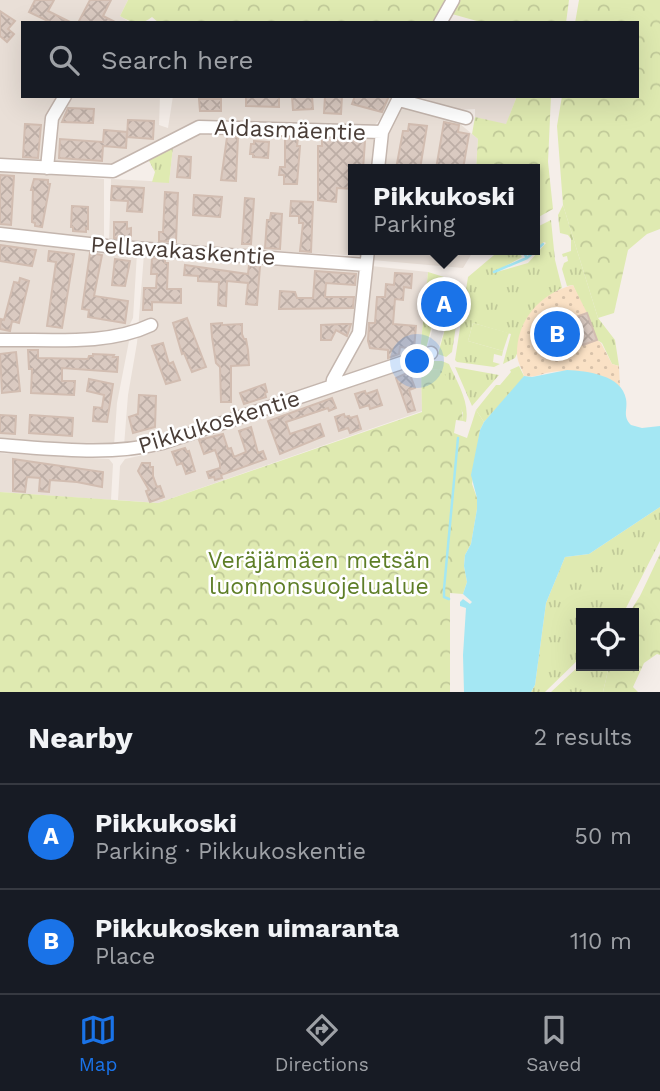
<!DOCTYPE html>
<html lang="en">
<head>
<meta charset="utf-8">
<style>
	body { margin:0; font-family:"Work Sans",sans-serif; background:#242831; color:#f1f3f6 }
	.controls { position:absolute; right:21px; bottom:21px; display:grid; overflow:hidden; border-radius:0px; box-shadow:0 7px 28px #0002 }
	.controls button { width:63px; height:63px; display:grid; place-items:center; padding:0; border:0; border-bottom:2px solid #363941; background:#171b24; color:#f1f3f6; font:35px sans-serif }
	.you { position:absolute; left:418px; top:362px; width:24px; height:24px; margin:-18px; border:5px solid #fff; border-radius:50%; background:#1a73e8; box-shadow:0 0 0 10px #1a73e833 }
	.badge { display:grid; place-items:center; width:46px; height:46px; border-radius:50%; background:#1a73e8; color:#fff; font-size:23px; font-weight:700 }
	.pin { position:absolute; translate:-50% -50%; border:4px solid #fff; box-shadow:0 2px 7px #0006 }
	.popup { position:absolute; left:348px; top:164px; width:192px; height:91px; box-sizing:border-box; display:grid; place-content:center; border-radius:0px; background:#171b24; filter:drop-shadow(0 2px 5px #0005); font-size:23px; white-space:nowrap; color:#9ea1a6 }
	.popup b { font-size:26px; color:#f1f3f6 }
	.popup::after { content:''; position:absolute; left:50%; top:100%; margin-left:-14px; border:14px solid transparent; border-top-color:#171b24 }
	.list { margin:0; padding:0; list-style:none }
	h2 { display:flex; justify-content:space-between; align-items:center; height:91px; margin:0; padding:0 28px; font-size:30px }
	h2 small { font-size:23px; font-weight:400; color:#9ea1a6 }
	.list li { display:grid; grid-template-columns:46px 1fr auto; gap:21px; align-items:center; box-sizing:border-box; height:105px; padding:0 28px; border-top:2px solid #363941 }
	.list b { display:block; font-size:26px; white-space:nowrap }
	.list p { margin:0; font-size:23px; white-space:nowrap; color:#9ea1a6 }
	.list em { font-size:23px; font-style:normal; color:#9ea1a6 }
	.icon { flex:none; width:38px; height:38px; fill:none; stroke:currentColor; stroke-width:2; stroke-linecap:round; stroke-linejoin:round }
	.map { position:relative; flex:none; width:660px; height:692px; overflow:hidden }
	.search { position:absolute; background:#171b24; box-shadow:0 7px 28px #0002; left:21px; right:21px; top:21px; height:77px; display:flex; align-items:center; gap:18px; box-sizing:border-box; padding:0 24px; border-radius:0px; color:#9ea1a6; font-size:26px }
	.sheet { height:301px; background:#171b24 }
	nav { display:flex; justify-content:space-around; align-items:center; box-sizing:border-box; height:98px; border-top:2px solid #363941; background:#171b24; font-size:19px; color:#9ea1a6 }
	nav a { display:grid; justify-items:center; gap:4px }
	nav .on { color:#1a73e8 }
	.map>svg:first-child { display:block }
	.residential { fill:#e9dfd7 }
	.grass { fill:url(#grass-tufts) }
	.forest { fill:url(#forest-crowns) }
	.sand { fill:url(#sand-dots) }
	.garden { fill:#dfeab1 }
	.parking { fill:#e3e0de }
	.water { fill:#a4e7f3 }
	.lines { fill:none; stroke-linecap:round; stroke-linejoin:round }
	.stream { stroke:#a4e7f3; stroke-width:2.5 }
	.building { fill:url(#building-cross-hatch); stroke:#d2bdb1; stroke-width:2 }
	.minor-casing { stroke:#c4b6ae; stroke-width:15 }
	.minor { stroke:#fff; stroke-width:12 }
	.labels { text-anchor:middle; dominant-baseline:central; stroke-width:5; stroke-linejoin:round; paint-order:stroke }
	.street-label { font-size:23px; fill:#493d37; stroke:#fff }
	.park-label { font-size:23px; fill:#5e7e27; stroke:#fff }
</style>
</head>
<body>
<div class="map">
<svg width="660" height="692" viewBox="0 0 660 692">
	<defs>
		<pattern id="grass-tufts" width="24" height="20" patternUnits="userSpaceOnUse" patternTransform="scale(1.75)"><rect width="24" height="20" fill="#dfeab1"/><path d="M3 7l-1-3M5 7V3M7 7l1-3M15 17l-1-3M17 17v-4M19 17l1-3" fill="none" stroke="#c1ca99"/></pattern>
		<pattern id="forest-crowns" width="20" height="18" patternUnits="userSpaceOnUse" patternTransform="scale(1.75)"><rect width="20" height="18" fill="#dfeab1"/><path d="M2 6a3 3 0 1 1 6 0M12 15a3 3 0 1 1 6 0" fill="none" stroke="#c1ca99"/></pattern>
		<pattern id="sand-dots" width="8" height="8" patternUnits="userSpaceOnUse" patternTransform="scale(1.75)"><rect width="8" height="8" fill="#fae1c5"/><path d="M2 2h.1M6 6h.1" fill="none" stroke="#d8c2aa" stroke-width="1.8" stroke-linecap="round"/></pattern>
		<pattern id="building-cross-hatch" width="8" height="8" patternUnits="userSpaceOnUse" patternTransform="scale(1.75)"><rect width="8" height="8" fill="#dacac1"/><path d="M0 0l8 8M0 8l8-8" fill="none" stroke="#bdaea6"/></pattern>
	</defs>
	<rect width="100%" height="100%" fill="#f5eee9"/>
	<path class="residential" d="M0 0H128L120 16 131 23H23V96H59L47 114 42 163 0 160Z
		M69 96H160L159 125 168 128 173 96H395L387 111 374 126 198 121 114 167 53 164 55 118Z
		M416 96H517L506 125 475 117V109L459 110Z
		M405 106 459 123 478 139 476 169H383L390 130 397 113Z
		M200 133 376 139 372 169H353V250H363L361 256 109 241 111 179 169 182 173 147Z
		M0 170 104 179V241L0 229Z
		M0 238 137 253 133 318 129 326 122 331 93 334 0 335Z
		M374 250H474L463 268 372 260Z
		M144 254 358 269 363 273 355 334 326 382 191 428 140 444 124 446 128 395 137 343Z
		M371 266 428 272 420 352 341 377Z
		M129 341 117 403 114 446 0 440V346Z
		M421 361 422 411 158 503 118 500 120 466 125 459 166 450Z
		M0 453 109 459 113 464 111 500 0 492Z"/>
	<path class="grass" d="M173 147 169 183 152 182 155 172 148 159Z
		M563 205 598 318 615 340 619 366 612 364 602 343 597 340 573 285 567 286 562 269 564 263 568 261 567 256 563 257 562 254 571 251V239L568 235 560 233 558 215Z
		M551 220 555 260 562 288C536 300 527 335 515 358L503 364 511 334 473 323 468 341 503 351 502 356 494 354 493 362 500 364 494 367 457 362 455 360 468 277 500 250H518L522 257 493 273 528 263 546 243 544 242 535 249V228Z
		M428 272 444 277 426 349 420 352Z
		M453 283 460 284 462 287 452 352 446 357 438 354 457 286Z
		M421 361H442L449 364C457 382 470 402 466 422L463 421V413L439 369 421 370Z
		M519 366 524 376 521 381 484 422 476 410 496 385H500L511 372 510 370Z
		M455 367 499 375 472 406Z
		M660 507V541L624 612 581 613V657L545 692H531L535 685 546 603 565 557 589 554Z
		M581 664V666H609L603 692H551Z"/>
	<path class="forest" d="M128 0H445L433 23H159L152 17C141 26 132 23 120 16Z
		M459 0H569L566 23H484L452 14Z
		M579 0H660V229L647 234 628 250 614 313 598 318 563 205 557 126 562 96H637V23H575Z
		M517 96H551L548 162 553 209 535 219V169H476L478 139 472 134 475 117 506 124Z
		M439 369C454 381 462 401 463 421L456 420 454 433 467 438 476 410 484 422 480 430 472 484 477 498V509L471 544 465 555 464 566 467 582 463 594 450 593V692H0V492L158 503 422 412 421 370Z
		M660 554V655L657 654 644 663 633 687 638 692H603L609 666H634V613H629L640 596Z"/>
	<path class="sand" d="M573 285 587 313 597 340 601 343 612 364 619 366 620 387C597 371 573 368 546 373 538 375 533 378 524 376 522 368 518 364 517 355 516 321 540 293 573 285Z"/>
	<path class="garden" d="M473 323 509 333 503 351 468 341Z"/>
	<path class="parking" d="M443 282 457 286 437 354 427 349 433 327 431 323Z"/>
	<path class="water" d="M567 370C587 371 622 375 626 399 628 409 622 416 631 425L642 428 660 426V507L589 554 565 557 546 603 535 685 531 692H464L463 655 466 608 460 606V602L463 599 470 604 472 602 463 594 467 582 464 566 465 555 471 544 477 509V498L471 475 480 430 484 422 524 376 532 377Z"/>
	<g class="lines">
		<path class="stream" d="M522 250 527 258
			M494 272 527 258 543 244
			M449 599 444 597V589L458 438"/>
	</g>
	<path class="building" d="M35 0H54L48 11 72 23H52L29 12Z
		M90 0H111L103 16 117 23H78Z
		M0 11 15 21 8 29 14 34 7 42 0 36Z
		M246 96H279V107L246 106Z
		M292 96H312L313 109 293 110Z
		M325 96H342L341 114 324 113Z
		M355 96H389L382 112 352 104Z
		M199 99H221V111H200Z
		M68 108 94 109 93 123 62 122Z
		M128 120 154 121 153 139 127 137Z
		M444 122 459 125 458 132 469 134 463 169H436Z
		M25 124 41 125 38 158 23 157Z
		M409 124 427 126 420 169H396L403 131H408Z
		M104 130 127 132 126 148 103 146 102 161 59 158 60 139 103 142Z
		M227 137H238L236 181 221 180Z
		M285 138H298L297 146H300L297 184H284V175H279L280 167H285Z
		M322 139 365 141 363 169H353V189L337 188 336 202 318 200V146H322Z
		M254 141 269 142 268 158 253 157V154H250L251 144H254Z
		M179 156 191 157 190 178 177 177Z
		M0 175 14 176 11 225 0 224Z
		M34 179 48 180V184H50L42 227 35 226V223L32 222 33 190H31Z
		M112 186 144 188 142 212 127 211 128 201 111 200Z
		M165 192 178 193 176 242 159 241V232H163Z
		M194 195 222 197 220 217 193 215Z
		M245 198 254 199 251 244H242Z
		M291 201 313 202 311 252 300 251 303 223H299V216H290Z
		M72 206 88 207V229L86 228V232L73 231V227H71Z
		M271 213 282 214 280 249 265 248 267 220H270Z
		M114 222H127V229L131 228V239L114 238Z
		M0 245 36 250 32 266 0 261Z
		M49 251 74 254 62 328 47 326 56 262 48 261Z
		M90 253 102 255 94 296 128 301 125 323 88 317 89 310 82 309Z
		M152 258 165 259V263H168L167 289H181V303L152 302V310H143L144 288H156L157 274H151Z
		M115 259 130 261 125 286 112 285Z
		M185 265 248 274 249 265 260 266 257 305 246 304 248 283 227 281 226 306 218 305 219 282 198 281V276L184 275Z
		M315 271 356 274 355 285 326 283 325 297H354L353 308 279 309 280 291 295 292 297 298H313Z
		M395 273 412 274 411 288 404 287 403 300 395 299 393 324 416 326 414 349 400 347 399 354 388 358V350L370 348 368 341 369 323H375L377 297H385L386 284 394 285Z
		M20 278 29 281 19 323 12 321 10 331 0 329 1 319 4 320 14 282 19 283Z
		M587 313 597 340 583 345 573 318Z
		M187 318 206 367 192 372 184 353 182 354 173 323Z
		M222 323V325L242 324V334L244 339H246L248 350 249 365 231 366V402H221L220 367 216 363 212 337 211 324Z
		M343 324H351L347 336 336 330 331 340H321V325Z
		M163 343 169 364 173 362 180 380 166 384 152 346Z
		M28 350H38V358L88 359 89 356H93V354L114 355 113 357H118L117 372 62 368V381H75L74 395 31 393 32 369H29Z
		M16 352 20 391 2 393 0 354Z
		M409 372 415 388 409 390 415 410 408 412 396 378Z
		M89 379 113 384 107 422 93 421 94 407 102 408 104 395 87 391Z
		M265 384 267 392 265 393 266 397 244 404 240 393Z
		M377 390 382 405 370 409 369 405 360 408 355 394 365 391 366 394Z
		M139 395 156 396 155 427 133 433 129 417 138 414Z
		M332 398 336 408 329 411 328 408 286 422 290 434 320 424 324 436 280 454 268 421Z
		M344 414 345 417 349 416 350 418 357 416 361 429 350 433 348 428 339 431 335 417Z
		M0 415 16 416 15 434 0 433Z
		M30 415 73 418 72 436 29 433Z
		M251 427 258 453 263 451 266 459 221 475 222 478 215 480 214 477 209 478 207 472 220 468V464L215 450 204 454 199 440 223 434 228 449 231 448 234 457 246 452 239 431Z
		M185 448 187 452 189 451 195 471 186 474 182 463 177 465 172 452Z
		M13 459 103 472 102 487 77 482 50 480 49 492 39 491 40 478 27 477 25 492 13 491Z
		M142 463H150V467H153V476L157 487 160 486 164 497 150 502 146 491 149 490 138 471Z"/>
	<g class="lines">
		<defs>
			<path id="minor" d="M440 23 453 0
				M399 100 466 118
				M0 165 113 171 199 127 382 132
				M47 168 52 118 65 96
				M378 169 382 132 400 96
				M0 234 107 246 366 265
				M0 340C48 339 107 346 151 325
				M332 386 333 380 359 333 368 250
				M0 445C55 449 109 456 163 443L431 353"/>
		</defs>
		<use href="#minor" class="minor-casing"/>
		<use href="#minor" class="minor"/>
	</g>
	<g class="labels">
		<g class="street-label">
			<text transform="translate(290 130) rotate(2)">Aidasmäentie</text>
			<text transform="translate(183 251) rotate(4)">Pellavakaskentie</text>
			<text transform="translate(219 422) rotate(-17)">Pikkukoskentie</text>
		</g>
		<g class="park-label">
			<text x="319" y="560">Veräjämäen metsän<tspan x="319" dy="26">luonnonsuojelualue</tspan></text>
		</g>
	</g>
</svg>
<div class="controls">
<button><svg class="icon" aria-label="locate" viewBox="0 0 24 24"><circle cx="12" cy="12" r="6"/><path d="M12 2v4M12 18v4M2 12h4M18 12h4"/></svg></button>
</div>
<div class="you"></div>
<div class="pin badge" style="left:444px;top:304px">A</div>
<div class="popup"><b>Pikkukoski</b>Parking</div>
<div class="pin badge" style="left:557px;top:334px">B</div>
<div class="search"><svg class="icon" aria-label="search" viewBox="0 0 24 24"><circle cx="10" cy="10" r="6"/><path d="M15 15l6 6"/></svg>Search here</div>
</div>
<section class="sheet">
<h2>Nearby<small>2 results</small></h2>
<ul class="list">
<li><span class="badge">A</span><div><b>Pikkukoski</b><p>Parking · Pikkukoskentie</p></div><em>50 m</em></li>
<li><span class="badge">B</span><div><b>Pikkukosken uimaranta</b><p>Place</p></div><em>110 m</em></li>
</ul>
</section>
<nav>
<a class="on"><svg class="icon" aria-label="map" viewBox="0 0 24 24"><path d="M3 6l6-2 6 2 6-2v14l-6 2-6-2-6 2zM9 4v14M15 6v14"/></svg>Map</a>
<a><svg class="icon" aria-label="directions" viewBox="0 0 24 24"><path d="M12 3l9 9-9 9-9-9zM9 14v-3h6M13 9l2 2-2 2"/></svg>Directions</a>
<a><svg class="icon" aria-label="saved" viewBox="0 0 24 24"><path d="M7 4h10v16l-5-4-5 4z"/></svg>Saved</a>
</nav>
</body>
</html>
